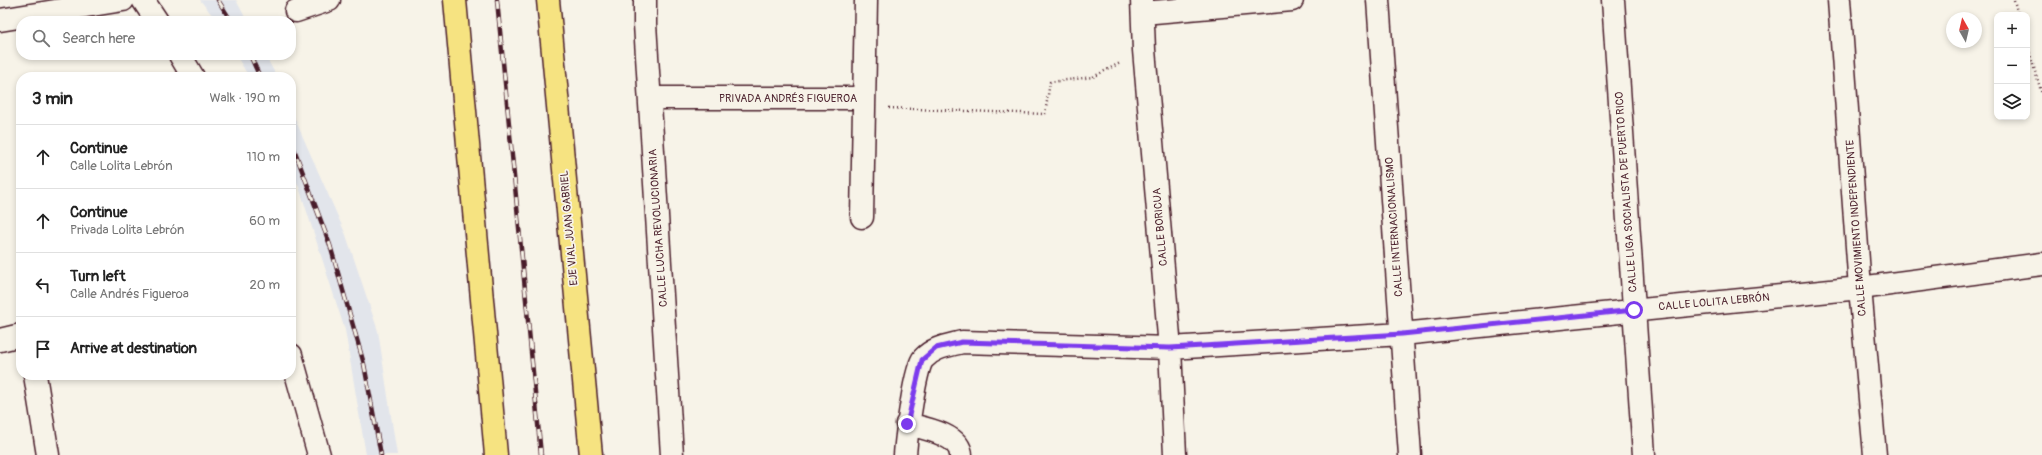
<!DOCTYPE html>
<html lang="en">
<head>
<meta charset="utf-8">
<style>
	body { margin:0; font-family:Pangolin,sans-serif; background:#f2f2f2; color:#222 }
	.controls { position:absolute; right:12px; top:12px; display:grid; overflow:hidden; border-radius:8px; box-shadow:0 2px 6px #0003 }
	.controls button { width:36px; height:36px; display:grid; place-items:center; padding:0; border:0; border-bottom:1px solid #e0e0e0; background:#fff; color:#222; font:20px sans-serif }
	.compass { position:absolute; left:1946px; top:12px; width:36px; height:36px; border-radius:50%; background:#fff; box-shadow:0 2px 6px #0003; rotate:352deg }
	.stop { position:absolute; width:12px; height:12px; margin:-9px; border:3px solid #7c3aed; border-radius:50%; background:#fff }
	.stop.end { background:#7c3aed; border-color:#fff; box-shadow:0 1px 4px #0008 }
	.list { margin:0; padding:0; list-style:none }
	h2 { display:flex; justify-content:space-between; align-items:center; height:52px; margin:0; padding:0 16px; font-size:17px }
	h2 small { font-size:13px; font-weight:400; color:#767676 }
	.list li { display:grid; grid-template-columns:26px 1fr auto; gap:12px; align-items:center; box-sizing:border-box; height:64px; padding:0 16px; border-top:1px solid #e0e0e0 }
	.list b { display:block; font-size:15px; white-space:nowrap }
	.list p { margin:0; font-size:13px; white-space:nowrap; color:#767676 }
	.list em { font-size:13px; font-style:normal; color:#767676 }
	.icon { flex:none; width:22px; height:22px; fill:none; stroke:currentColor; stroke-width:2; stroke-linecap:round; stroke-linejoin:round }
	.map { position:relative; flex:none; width:2042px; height:455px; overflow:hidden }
	.search { position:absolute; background:#fff; box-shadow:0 2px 6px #0003; left:16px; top:16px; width:280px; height:44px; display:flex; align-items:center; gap:10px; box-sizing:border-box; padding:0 14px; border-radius:16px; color:#767676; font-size:15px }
	.panel { position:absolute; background:#fff; box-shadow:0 2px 6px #0003; left:16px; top:72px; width:280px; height:308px; border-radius:16px }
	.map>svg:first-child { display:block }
	.built { fill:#e2e5eb }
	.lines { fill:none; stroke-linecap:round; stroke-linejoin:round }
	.street-casing { stroke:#4a1f2b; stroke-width:25 }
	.primary-casing { stroke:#4a1f2b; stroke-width:25 }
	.path { stroke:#4a1f2b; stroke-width:2.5; stroke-dasharray:1 3; stroke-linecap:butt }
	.street { stroke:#f7f3e8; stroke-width:22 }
	.primary { stroke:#f6e381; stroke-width:22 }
	.rail-casing { stroke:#4a1f2b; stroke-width:4.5 }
	.rail { stroke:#f7f3e8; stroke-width:3; stroke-dasharray:9; stroke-linecap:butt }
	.route { stroke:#7c3aed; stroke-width:5 }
	.labels { text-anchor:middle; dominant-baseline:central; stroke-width:3.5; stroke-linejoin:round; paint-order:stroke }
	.street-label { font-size:11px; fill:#4a1f2b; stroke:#f7f3e8 }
</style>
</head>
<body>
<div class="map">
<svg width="2042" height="455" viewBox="0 0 2042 455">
	<rect width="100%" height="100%" fill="#f7f3e8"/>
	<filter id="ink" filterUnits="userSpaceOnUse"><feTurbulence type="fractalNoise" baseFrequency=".025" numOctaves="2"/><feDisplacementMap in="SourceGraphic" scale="8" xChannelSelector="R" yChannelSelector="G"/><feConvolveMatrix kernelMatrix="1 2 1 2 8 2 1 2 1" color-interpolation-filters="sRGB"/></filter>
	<g filter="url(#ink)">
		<path class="built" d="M200 0H236L247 21H217Z
			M236 55H265L277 77H249Z
			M291 110 346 235 378 331 397 455H366L345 330 299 187 291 169Z"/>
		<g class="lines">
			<defs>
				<path id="street" d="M143 0 157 21
					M645 0V24L672 455
					M1142 0 1144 50 1170 348 1175 455
					M1378 0 1410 455
					M1613 0 1644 455
					M1839 0 1860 288 1875 455
					M296 11 329 0
					M1143 13 1292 0
					M0 20 123 0
					M180 55 193 77
					M650 98H862
					M862 217 866 0
					M0 340 21 335
					M291 355 319 455
					M35 375 48 455
					M907 424C923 428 960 434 961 455
					M905 455C906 440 915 367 923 359 934 347 947 346 962 342L1170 348 1402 334 1860 288 2042 264"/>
				<path id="primary" d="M455 0 496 455
					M548 0 591 455"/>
			</defs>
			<use href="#street" class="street-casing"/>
			<use href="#primary" class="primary-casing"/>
			<path class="path" d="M2014 0 2018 15
				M2027 45 2042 94
				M889 108 1045 114 1050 82 1093 77 1120 63"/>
			<use href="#street" class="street"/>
			<use href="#primary" class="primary"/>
			<defs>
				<path id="rail" d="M218 0 231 21
					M497 0 541 455
					M250 55 260 77
					M291 141 330 245 364 364 381 455"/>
			</defs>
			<use href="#rail" class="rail-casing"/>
			<use href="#rail" class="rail"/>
		</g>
	</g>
	<g class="lines" filter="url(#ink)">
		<path class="route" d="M907 424 922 360 936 348 962 342 1170 348 1402 334 1634 310"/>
	</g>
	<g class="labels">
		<g class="street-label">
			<text x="788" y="98">PRIVADA ANDRÉS FIGUEROA</text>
			<text transform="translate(1626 192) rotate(-94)">CALLE LIGA SOCIALISTA DE PUERTO RICO</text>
			<text transform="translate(1160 227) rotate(-95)">CALLE BORICUA</text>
			<text transform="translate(1394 227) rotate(-94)">CALLE INTERNACIONALISMO</text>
			<text transform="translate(569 228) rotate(-95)">EJE VIAL JUAN GABRIEL</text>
			<text transform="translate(658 228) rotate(-94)">CALLE LUCHA REVOLUCIONARIA</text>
			<text transform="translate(1856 228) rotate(-94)">CALLE MOVIMIENTO INDEPENDIENTE</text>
			<text transform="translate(1714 302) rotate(-5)">CALLE LOLITA LEBRÓN</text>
		</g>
	</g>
</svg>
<div class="controls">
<button>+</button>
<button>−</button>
<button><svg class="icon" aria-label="layers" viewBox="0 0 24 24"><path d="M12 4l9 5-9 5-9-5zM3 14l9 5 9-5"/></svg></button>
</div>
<svg class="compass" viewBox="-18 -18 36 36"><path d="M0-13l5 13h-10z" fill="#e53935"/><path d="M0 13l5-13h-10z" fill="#767676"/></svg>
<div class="stop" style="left:1634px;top:310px"></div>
<div class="stop end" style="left:907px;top:424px"></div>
<div class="search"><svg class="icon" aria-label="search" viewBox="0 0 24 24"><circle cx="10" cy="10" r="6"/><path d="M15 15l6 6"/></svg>Search here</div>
<section class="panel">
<h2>3 min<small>Walk · 190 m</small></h2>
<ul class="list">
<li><svg class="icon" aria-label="ahead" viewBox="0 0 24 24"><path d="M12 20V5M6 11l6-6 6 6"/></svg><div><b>Continue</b><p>Calle Lolita Lebrón</p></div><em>110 m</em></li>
<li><svg class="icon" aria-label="ahead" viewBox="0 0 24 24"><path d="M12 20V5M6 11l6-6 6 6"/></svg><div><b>Continue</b><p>Privada Lolita Lebrón</p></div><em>60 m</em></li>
<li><svg class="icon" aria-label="left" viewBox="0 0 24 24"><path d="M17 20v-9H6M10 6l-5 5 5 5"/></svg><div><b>Turn left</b><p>Calle Andrés Figueroa</p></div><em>20 m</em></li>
<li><svg class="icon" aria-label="arrive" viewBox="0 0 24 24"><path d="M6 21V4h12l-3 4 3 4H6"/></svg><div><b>Arrive at destination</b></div></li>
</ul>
</section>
</div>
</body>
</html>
